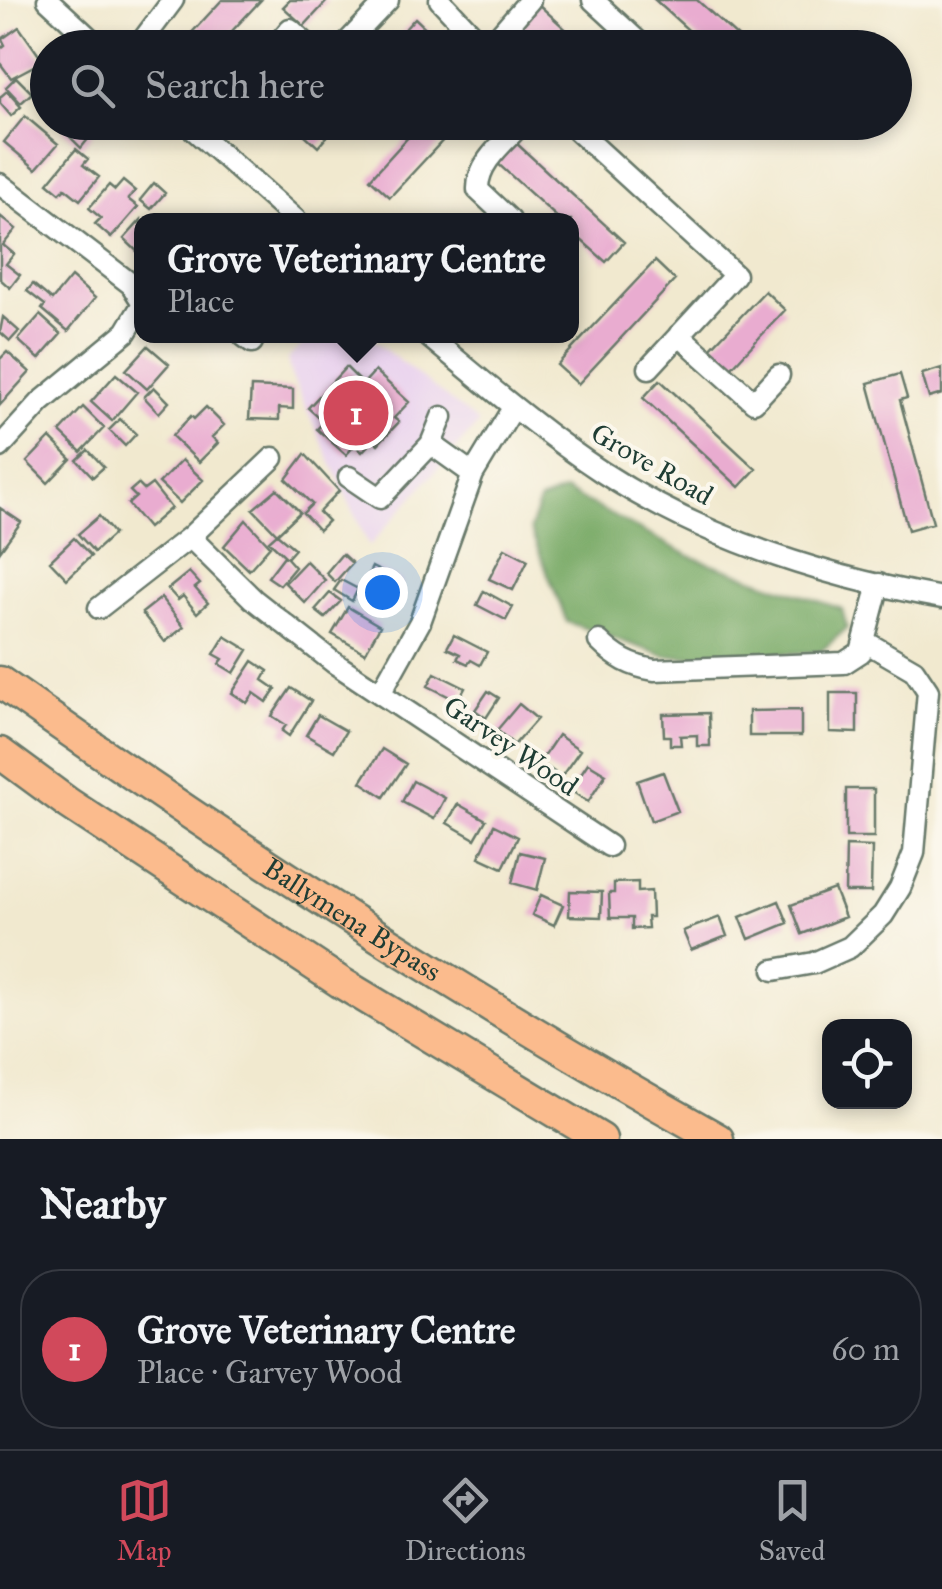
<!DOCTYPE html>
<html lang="en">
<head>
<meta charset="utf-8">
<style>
	body { margin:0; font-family:"IM FELL Great Primer",serif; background:#20242c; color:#f1f3f6 }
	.controls { position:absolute; right:30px; bottom:30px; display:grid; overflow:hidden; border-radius:20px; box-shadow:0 5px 15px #0003 }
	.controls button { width:90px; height:90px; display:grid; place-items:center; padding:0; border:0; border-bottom:2px solid #363941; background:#171b24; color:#f1f3f6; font:50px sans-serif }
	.you { position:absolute; left:382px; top:592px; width:35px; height:35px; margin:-25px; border:8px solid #fff; border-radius:50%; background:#1a73e8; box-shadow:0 0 0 15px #1a73e833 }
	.badge { display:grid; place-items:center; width:65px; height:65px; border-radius:50%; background:#d1495b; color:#fff; font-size:32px; font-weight:700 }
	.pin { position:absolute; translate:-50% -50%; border:5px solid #fff; box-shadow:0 2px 10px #0006 }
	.popup { position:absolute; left:134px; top:213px; width:445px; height:130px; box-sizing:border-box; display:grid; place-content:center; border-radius:20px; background:#171b24; filter:drop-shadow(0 2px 8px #0005); font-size:32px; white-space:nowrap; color:#9ea1a6 }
	.popup b { font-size:38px; color:#f1f3f6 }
	.popup::after { content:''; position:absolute; left:50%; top:100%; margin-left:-20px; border:20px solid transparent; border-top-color:#171b24 }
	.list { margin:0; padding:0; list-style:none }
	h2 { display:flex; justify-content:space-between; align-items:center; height:130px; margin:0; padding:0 40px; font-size:42px }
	h2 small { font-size:32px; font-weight:400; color:#9ea1a6 }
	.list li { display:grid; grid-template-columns:65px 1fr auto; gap:30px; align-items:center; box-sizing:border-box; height:160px; margin:0 20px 20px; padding:0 20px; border:2px solid #363941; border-radius:40px }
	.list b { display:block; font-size:38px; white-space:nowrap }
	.list p { margin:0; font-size:32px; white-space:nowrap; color:#9ea1a6 }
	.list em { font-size:32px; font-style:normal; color:#9ea1a6 }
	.icon { flex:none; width:55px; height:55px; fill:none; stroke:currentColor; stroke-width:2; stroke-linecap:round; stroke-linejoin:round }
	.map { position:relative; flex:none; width:942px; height:1139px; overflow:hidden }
	.search { position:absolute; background:#171b24; box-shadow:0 5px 15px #0003; left:30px; right:30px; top:30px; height:110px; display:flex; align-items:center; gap:25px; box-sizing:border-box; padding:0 35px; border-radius:55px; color:#9ea1a6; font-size:38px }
	.sheet { height:310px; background:#171b24 }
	nav { display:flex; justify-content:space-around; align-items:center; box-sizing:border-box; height:140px; border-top:2px solid #363941; background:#171b24; font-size:28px; color:#9ea1a6 }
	nav a { display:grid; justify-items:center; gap:5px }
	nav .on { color:#d1495b }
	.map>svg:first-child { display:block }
	.built { fill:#e9d2ee }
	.forest { fill:#76a863; stroke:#4a724c; stroke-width:2.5 }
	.building { fill:#e9acd0 }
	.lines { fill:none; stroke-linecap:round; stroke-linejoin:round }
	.minor-casing { stroke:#68796a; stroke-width:25 }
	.highway-casing { stroke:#68796a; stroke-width:35 }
	.minor { stroke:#fff; stroke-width:20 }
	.highway { stroke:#fbbb8d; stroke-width:30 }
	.labels { text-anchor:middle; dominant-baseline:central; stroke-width:8; stroke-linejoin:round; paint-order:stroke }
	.street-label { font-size:28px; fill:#1f3d34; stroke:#fbf7ec }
</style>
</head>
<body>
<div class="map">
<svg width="942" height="1139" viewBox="0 0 942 1139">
	<rect width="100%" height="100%" fill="#fbf7ec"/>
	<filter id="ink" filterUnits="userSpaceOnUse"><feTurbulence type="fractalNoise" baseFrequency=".01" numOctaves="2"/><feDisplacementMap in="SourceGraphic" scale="20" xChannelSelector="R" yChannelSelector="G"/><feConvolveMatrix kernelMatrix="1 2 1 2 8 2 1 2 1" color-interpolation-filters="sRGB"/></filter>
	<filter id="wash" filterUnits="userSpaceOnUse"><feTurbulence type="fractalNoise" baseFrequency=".0048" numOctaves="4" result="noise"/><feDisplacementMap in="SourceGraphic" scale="40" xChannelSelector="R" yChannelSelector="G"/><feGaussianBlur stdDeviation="2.25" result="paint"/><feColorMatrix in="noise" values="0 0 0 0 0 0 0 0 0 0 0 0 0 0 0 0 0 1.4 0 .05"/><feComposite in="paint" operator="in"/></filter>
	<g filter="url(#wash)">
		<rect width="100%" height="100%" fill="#f1e9cf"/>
		<path class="built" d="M312 336H368L479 423 369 546 291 375 287 359Z"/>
		<path class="forest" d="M565 491 692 557 842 609 847 628 820 652 710 657 665 656 567 622 530 529 540 501Z"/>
		<g id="blocks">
			<path class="building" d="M222 0H261L216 48H195L186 39Z
				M290 0H328L304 26 283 7Z
				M655 0H697L750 48H708Z
				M536 2 586 48H545L533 37 517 23Z
				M415 18 435 37 426 48H388Z
				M19 27 43 61 11 78 0 63V49L5 45 2 39Z
				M16 77 32 93 21 103 6 87Z
				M7 91 21 107 11 116 0 103V97Z
				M25 116 58 144 36 169 4 142Z
				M69 122H85L84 125 93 133 81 148 63 130Z
				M291 122H332L336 126 318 147Z
				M422 122H460L390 197 370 179Z
				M515 142 624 242 606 262 571 231V220H560L496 162Z
				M76 149 88 159 83 165 99 177 80 200 65 188 60 193 48 183Z
				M123 181 135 191 128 199 138 207 111 238 95 224 101 218 89 208 109 185 115 190Z
				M154 183 165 193 151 209 140 200Z
				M0 216 16 229 3 245 14 254 6 264 20 275 10 288 0 279Z
				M141 220V255L124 239Z
				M655 261 675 280 578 384 557 365Z
				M71 277 95 298 68 331 42 309 45 305 27 291 33 284 52 300Z
				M765 291 785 310 730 369 709 350Z
				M40 315 61 334 39 359 18 340Z
				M3 317 19 331 10 341 0 332Z
				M148 346 169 364 147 389 126 370Z
				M7 352 30 372 0 405V359Z
				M346 367 363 384 375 371 409 402 394 418 399 422 378 444 373 440 362 452 355 445 346 455 317 429 324 422 308 408Z
				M942 368V394L929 398 922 374Z
				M116 374 137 392 112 421 91 402Z
				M900 374 907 398 900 400 933 523 908 530 868 383Z
				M660 380 756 469 739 487 643 398Z
				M154 387 169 402 159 413 144 397Z
				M251 387 293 389V409L279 408V420L249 419Z
				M83 407 104 428 81 452 60 432Z
				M206 407 224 425 212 437 218 443 199 462 172 436 191 416 194 419Z
				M120 419 136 434 125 446 109 430Z
				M50 438 71 459 48 483 27 462Z
				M88 450 104 467 93 477 77 460Z
				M305 454 339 491 319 512 328 521 319 530 303 513 312 504 286 479Z
				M182 460 203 480 180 503 159 483Z
				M138 484 144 490 152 484 171 508 148 528 128 504 136 497 130 491Z
				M277 489 300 512 277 534 295 549 287 558 295 567 280 585 268 577 284 556 287 558 269 541 277 534 253 509Z
				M0 508 21 522 0 551Z
				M99 516 114 534 94 552 78 534Z
				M246 520 270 546 249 570 224 546Z
				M74 538 91 556 67 579 50 561Z
				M505 548 528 560 513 590 489 579Z
				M342 554 352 563 335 582 326 573Z
				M306 561 325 580 305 603 285 583Z
				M372 567 402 582 386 611 358 596Z
				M189 572 200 584 195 588 208 603 197 613 183 596 178 600 168 589Z
				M341 580 358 589 352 601 334 590Z
				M484 591 513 607 506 620 477 605Z
				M330 593 341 601 325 618 315 610Z
				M161 598 184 627 165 642 142 613Z
				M348 607 380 626 365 653 332 634Z
				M454 635 487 652 480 665 471 660 468 664 457 659 460 654 447 648Z
				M225 636 248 650 234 673 219 664 223 659 214 654Z
				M253 661 268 671 263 680 276 689 267 702 254 693 247 703 232 693Z
				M435 673 465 688 458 701 428 686Z
				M291 688 311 701 289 736 282 731 286 725 272 716Z
				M488 691 499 698 486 718 475 710Z
				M830 693H857V733L830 732Z
				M519 704 537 719 514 745 497 730Z
				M801 710V736H749V711Z
				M709 713 710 746H697V735L680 736 681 745H670V736H664L663 714Z
				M318 715 346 731 334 751 306 735Z
				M558 735 580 750 561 777 540 762Z
				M382 749 406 764 384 797 361 782Z
				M588 763 606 774 588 802 570 790Z
				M663 772 678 811 651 821 637 781Z
				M413 781 445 798 434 819 402 802Z
				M846 789H874V837H846Z
				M458 804 486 820 475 839 447 823Z
				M494 825 518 837 503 868 479 857Z
				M846 846 872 847 871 892H845Z
				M520 852 545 858 537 890 512 883Z
				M638 882V892L651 891 652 917H647L648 928 632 929V918H610L609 893H614V883Z
				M834 889 845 917 802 934 791 905Z
				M570 891 602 892 601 917 569 916Z
				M541 895 563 905 554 925 532 915Z
				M779 901 788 923 749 939 740 917Z
				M720 917 727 936 691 950 683 931Z"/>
		</g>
	</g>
	<g filter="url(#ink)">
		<use href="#blocks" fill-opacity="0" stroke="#68796a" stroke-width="2.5"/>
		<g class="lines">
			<defs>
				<path id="minor" d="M48 0 100 48
					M440 0 485 48
					M593 0 645 48
					M137 48 173 0
					M274 48 290 29 311 48
					M342 48 388 0
					M488 48 530 0
					M185 122 296 220
					M568 122 735 275 649 368
					M0 184 131 284 141 300
					M510 220 478 190C477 162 505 142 523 122
					M679 335 754 402 779 375
					M244 336 252 342
					M428 336C485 383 540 431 602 472 703 538 824 577 942 598
					M431 444 473 474
					M0 447 41 402 126 332 141 307
					M349 477 380 498 431 444 442 417
					M190 537 253 599 333 662 609 846
					M99 608 190 537 273 458
					M599 641C616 658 631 666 654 670L844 663 861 652 879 584
					M381 692 420 622 473 474 513 408
					M774 970 814 963 850 947 883 915 900 888 914 853 928 691 914 670 864 641"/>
				<g id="highway">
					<path id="s1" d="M0 682C231 846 470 1000 718 1139"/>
					<path d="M0 753 68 803 340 982 601 1139"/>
				</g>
			</defs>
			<use href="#minor" class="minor-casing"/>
			<use href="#highway" class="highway-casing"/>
			<use href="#minor" class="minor"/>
			<use href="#highway" class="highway"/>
		</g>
	</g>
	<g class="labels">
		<g class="street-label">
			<text transform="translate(652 464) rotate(30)">Grove Road</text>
			<text transform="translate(511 746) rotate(34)">Garvey Wood</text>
			<text stroke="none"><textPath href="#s1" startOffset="425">Ballymena Bypass</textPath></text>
		</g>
	</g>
</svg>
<div class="controls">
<button><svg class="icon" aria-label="locate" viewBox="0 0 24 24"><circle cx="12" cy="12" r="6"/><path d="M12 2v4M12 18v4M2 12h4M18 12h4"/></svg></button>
</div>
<div class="you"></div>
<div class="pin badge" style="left:356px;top:413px">1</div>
<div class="popup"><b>Grove Veterinary Centre</b>Place</div>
<div class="search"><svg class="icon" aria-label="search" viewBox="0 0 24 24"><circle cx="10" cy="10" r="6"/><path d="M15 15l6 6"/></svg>Search here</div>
</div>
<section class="sheet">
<h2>Nearby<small></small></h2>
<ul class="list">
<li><span class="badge">1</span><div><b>Grove Veterinary Centre</b><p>Place · Garvey Wood</p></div><em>60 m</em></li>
</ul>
</section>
<nav>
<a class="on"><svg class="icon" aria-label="map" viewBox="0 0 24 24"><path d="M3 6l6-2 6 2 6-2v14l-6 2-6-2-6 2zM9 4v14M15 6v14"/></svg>Map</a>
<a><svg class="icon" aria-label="directions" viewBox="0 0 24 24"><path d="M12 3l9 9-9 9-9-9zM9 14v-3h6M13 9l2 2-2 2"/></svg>Directions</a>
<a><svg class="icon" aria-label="saved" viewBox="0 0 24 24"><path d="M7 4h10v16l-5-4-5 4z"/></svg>Saved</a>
</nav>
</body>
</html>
